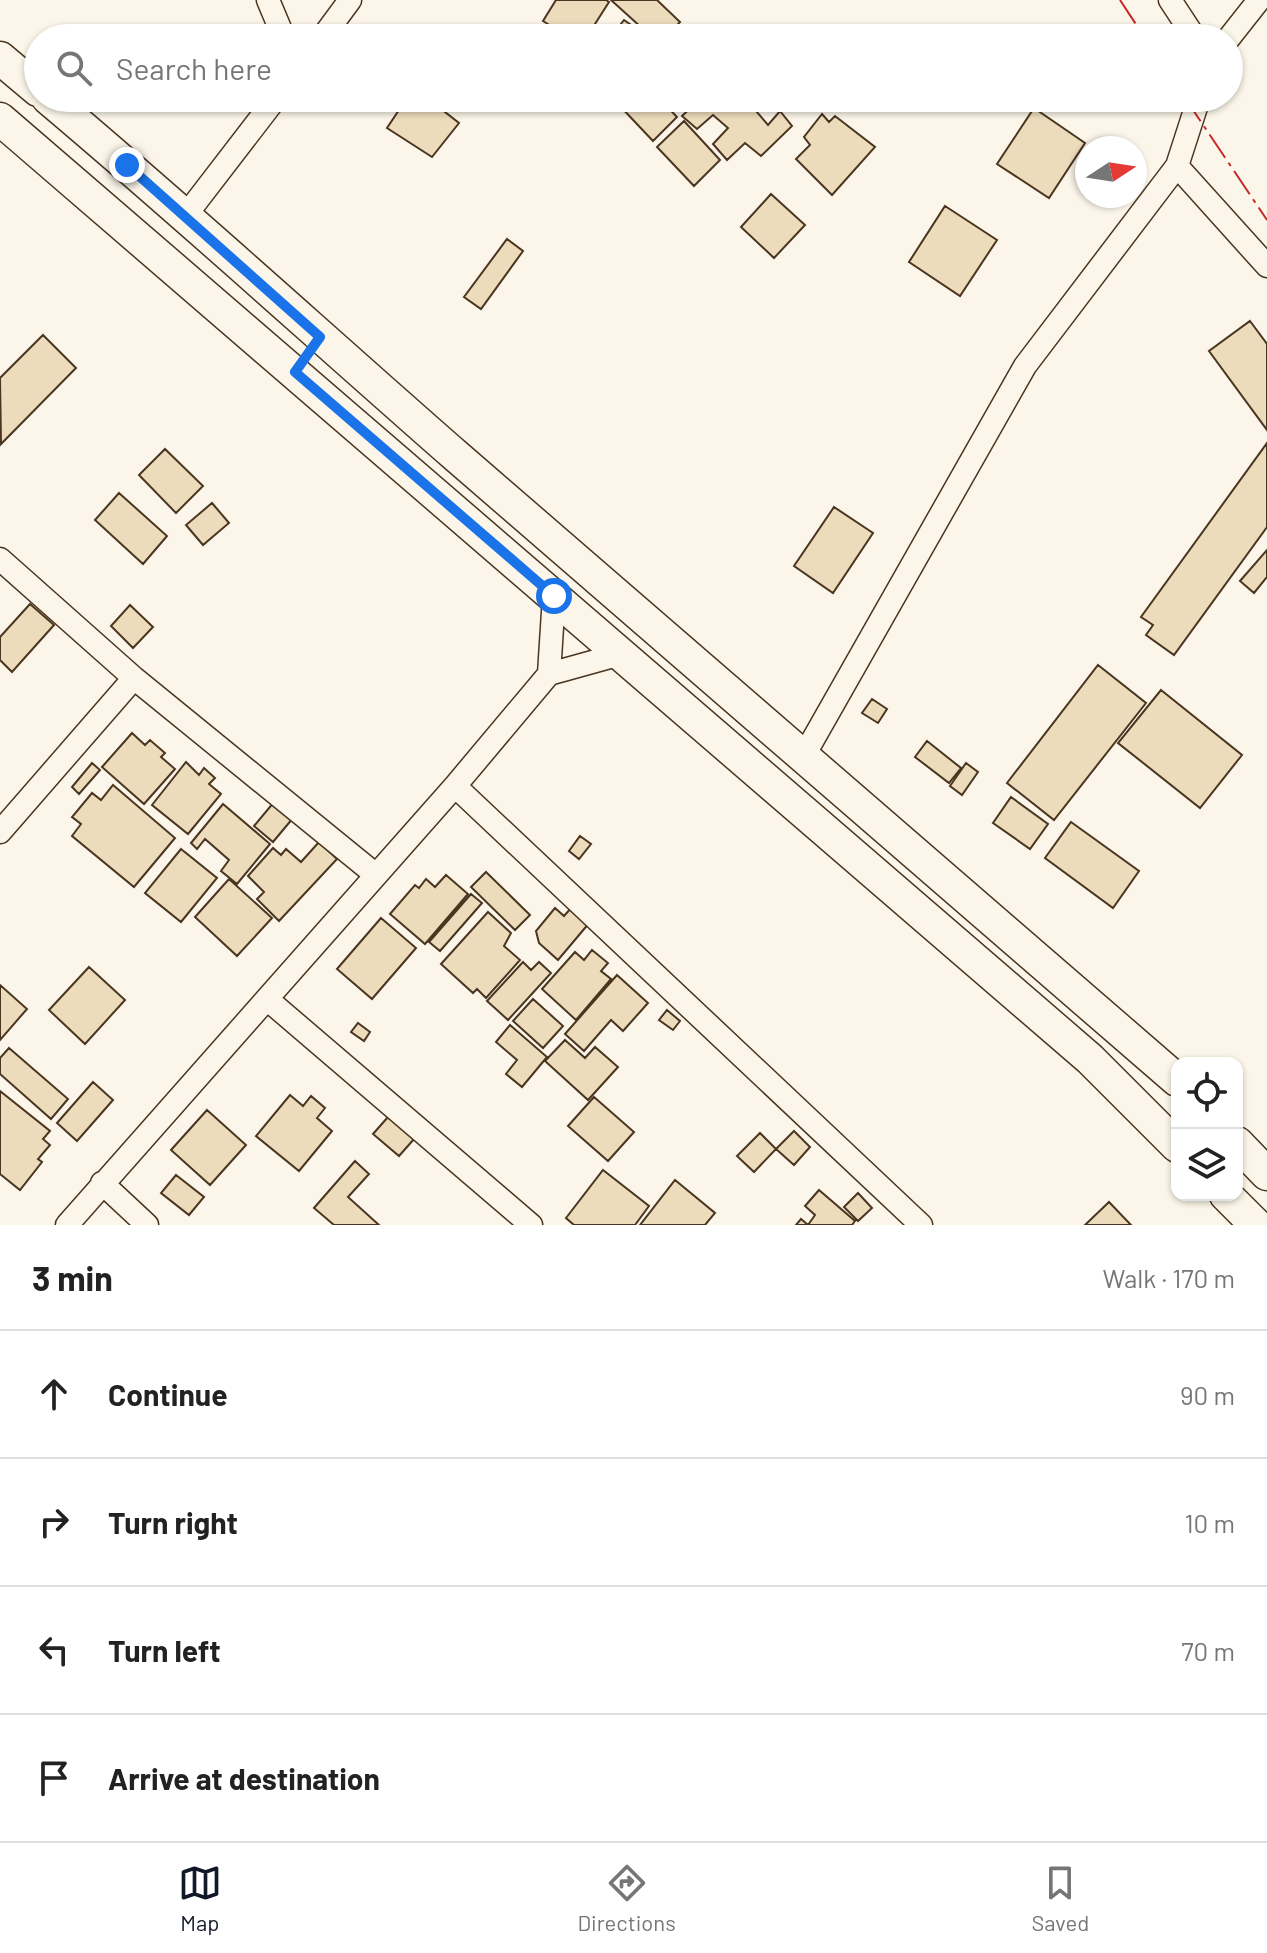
<!DOCTYPE html>
<html lang="en">
<head>
<meta charset="utf-8">
<style>
	body { margin:0; font-family:Barlow,sans-serif; background:#f6f6f6; color:#222 }
	.controls { position:absolute; right:24px; bottom:24px; display:grid; overflow:hidden; border-radius:16px; box-shadow:0 2px 6px #0004 }
	.controls button { width:72px; height:72px; display:grid; place-items:center; padding:0; border:0; border-bottom:2px solid #e0e0e0; background:#fff; color:#222; font:40px sans-serif }
	.compass { position:absolute; left:1075px; top:136px; width:72px; height:72px; border-radius:50%; background:#fff; box-shadow:0 2px 6px #0004; rotate:78deg }
	.stop { position:absolute; width:24px; height:24px; margin:-18px; border:6px solid #1a73e8; border-radius:50%; background:#fff }
	.stop.end { background:#1a73e8; border-color:#fff; box-shadow:0 2px 8px #0008 }
	.list { margin:0; padding:0; list-style:none }
	h2 { display:flex; justify-content:space-between; align-items:center; height:104px; margin:0; padding:0 32px; font-size:34px }
	h2 small { font-size:26px; font-weight:400; color:#767676 }
	.list li { display:grid; grid-template-columns:52px 1fr auto; gap:24px; align-items:center; box-sizing:border-box; height:128px; padding:0 32px; border-top:2px solid #e0e0e0 }
	.list b { display:block; font-size:30px; white-space:nowrap }
	.list em { font-size:26px; font-style:normal; color:#767676 }
	.icon { flex:none; width:44px; height:44px; fill:none; stroke:currentColor; stroke-width:2; stroke-linecap:round; stroke-linejoin:round }
	.map { position:relative; flex:none; width:1267px; height:1225px; overflow:hidden }
	.search { position:absolute; background:#fff; box-shadow:0 2px 6px #0004; left:24px; right:24px; top:24px; height:88px; display:flex; align-items:center; gap:20px; box-sizing:border-box; padding:0 28px; border-radius:44px; color:#767676; font-size:30px }
	.sheet { height:616px; background:#fff }
	nav { display:flex; justify-content:space-around; align-items:center; box-sizing:border-box; height:112px; border-top:2px solid #e0e0e0; background:#fff; font-size:22px; color:#767676 }
	nav a { display:grid; justify-items:center; gap:4px }
	nav .on { color:#111827 }
	.map>svg:first-child { display:block }
	.building { fill:#ecdcbc; stroke:#4a3520; stroke-width:2 }
	.lines { fill:none; stroke-linecap:round; stroke-linejoin:round }
	.minor-casing { stroke:#4a3520; stroke-width:25 }
	.secondary-casing { stroke:#4a3520; stroke-width:35 }
	.minor { stroke:#fbf6e9; stroke-width:22 }
	.secondary { stroke:#fbf6e9; stroke-width:32 }
	.power { stroke:#c62828; stroke-width:2; stroke-dasharray:28 6 4 6; stroke-linecap:butt }
	.route { stroke:#1a73e8; stroke-width:10 }
</style>
</head>
<body>
<div class="map">
<svg width="1267" height="1225" viewBox="0 0 1267 1225">
	<rect width="100%" height="100%" fill="#fbf6e9"/>
	<path class="building" d="M556 0H606L609 2 586 38H570L543 21Z
		M611 0H657L680 22 665 38H653Z
		M624 20 650 38H610Z
		M407 98H427L459 123 432 157 387 128Z
		M624 98H659L677 117 653 141 618 104Z
		M701 98H745L768 125 780 111 792 126 761 156 745 143 727 160 713 144 728 128 713 115 697 129 682 116Z
		M1034 108 1085 143 1049 198 997 164Z
		M822 114 829 122 835 116 875 147 832 195 796 159 810 145 804 137Z
		M684 121 720 160 694 186 657 147Z
		M771 194 805 225 774 258 741 227Z
		M945 206 997 240 960 296 909 262Z
		M507 239 523 251 481 309 464 297Z
		M1250 321 1267 344V430L1209 351Z
		M43 335 76 368 1 444 0 378Z
		M1267 443V527L1174 655 1146 635 1153 625 1141 617Z
		M165 449 203 486 176 513 139 475Z
		M119 493 167 536 143 564 95 520Z
		M212 503 229 523 203 545 186 525Z
		M834 507 873 533 833 593 794 566Z
		M1267 550V577L1254 593 1240 581Z
		M30 604 54 625 12 672 0 660V637Z
		M130 605 153 627 133 648 111 626Z
		M1098 665 1146 703 1054 820 1007 783Z
		M1161 690 1242 755 1200 808 1118 743Z
		M872 699 887 709 878 723 862 713Z
		M132 733 145 745 150 740 165 753 161 757 175 769 144 804 102 767Z
		M927 741 961 768 949 783 915 757Z
		M186 762 199 775 204 768 215 778 209 784 221 794 188 834 152 805Z
		M92 763 100 770 79 794 72 787Z
		M966 763 978 772 962 795 950 786Z
		M113 785 175 838 134 887 72 836 81 824 72 817 92 793 101 800Z
		M1011 797 1048 824 1030 849 993 823Z
		M274 802 293 818 273 842 254 826Z
		M223 804 270 844 237 884 221 871 229 860 205 839 197 849 191 843Z
		M1071 822 1139 871 1113 908 1045 858Z
		M580 836 591 844 579 859 569 851Z
		M319 842 337 859 279 921 257 899 264 892 248 876 273 848 281 855 286 849 301 862Z
		M181 849 217 878 181 922 145 893Z
		M486 872 530 915 515 930 471 887Z
		M446 875 468 894 425 944 390 914 415 885 419 888 426 879 435 887Z
		M229 879 272 918 237 956 195 917Z
		M471 894 482 903 440 951 429 942Z
		M572 907 590 922 558 960 539 943 536 931 555 908 564 916Z
		M488 912 511 933 504 946 520 960 486 998 477 989 473 993 441 964Z
		M381 918 416 948 372 999 337 969Z
		M592 950 608 963 601 971 611 979 576 1020 542 989 575 952 584 960Z
		M523 962 531 970 539 962 551 973 508 1020 487 1001Z
		M89 967 125 1000 85 1044 49 1010Z
		M617 975 648 1003 623 1031 611 1020 584 1051 565 1034Z
		M0 985 27 1009 0 1040Z
		M533 999 563 1026 543 1048 513 1021Z
		M667 1010 680 1021 673 1030 659 1020Z
		M358 1023 370 1032 364 1041 351 1032Z
		M510 1025 547 1057 522 1087 506 1074 517 1060 496 1042Z
		M565 1040 585 1058 595 1047 618 1067 588 1100 545 1061Z
		M9 1048 68 1099 51 1119 0 1074V1058Z
		M93 1082 113 1100 77 1141 57 1123Z
		M0 1091 50 1131 43 1139 50 1145 38 1159 42 1162 20 1190 0 1174Z
		M290 1095 303 1106 311 1096 325 1108 317 1118 332 1131 299 1171 256 1136Z
		M594 1097 634 1132 608 1161 568 1126Z
		M207 1110 246 1145 210 1185 171 1150Z
		M388 1117 414 1139 399 1156 373 1134Z
		M794 1131 810 1147 794 1165 776 1149Z
		M760 1133 776 1149 754 1172 737 1156Z
		M355 1161 369 1174 348 1197 379 1225H334L314 1208Z
		M603 1170 649 1206 635 1225H574L566 1218Z
		M176 1175 204 1197 189 1215 161 1193Z
		M675 1180 715 1213 705 1225H640Z
		M819 1190 855 1221 852 1225H796L801 1219 808 1225 815 1215 805 1206Z
		M858 1193 872 1208 858 1221 844 1207Z
		M1109 1202 1131 1225H1085Z"/>
	<g class="lines">
		<defs>
			<path id="minor" d="M268 0 284 38
				M1170 0 1195 38
				M322 38 350 0
				M1229 38 1259 0
				M1177 166 1267 266
				M186 215 276 98
				M0 559 134 678 376 875
				M549 674 554 596
				M802 759 1025 366 1177 166 1199 98
				M455 786 921 1225
				M0 832 134 678
				M267 999 531 1225
				M102 1183 147 1225
				M67 1225 455 786 549 674 621 654"/>
			<path id="secondary" d="M0 58 38 90
				M48 98C186 214 319 336 455 455 695 664 935 873 1177 1080
				M0 119 1090 1059 1177 1146
				M1237 1143 1267 1174
				M1226 1195 1256 1225"/>
		</defs>
		<use href="#minor" class="minor-casing"/>
		<use href="#secondary" class="secondary-casing"/>
		<use href="#minor" class="minor"/>
		<use href="#secondary" class="secondary"/>
		<path class="power" d="M1120 0 1145 38
			M1185 98 1267 220"/>
	</g>
	<g class="lines">
		<path class="route" d="M127 165 320 337 295 372 554 596"/>
	</g>
</svg>
<div class="controls">
<button><svg class="icon" aria-label="locate" viewBox="0 0 24 24"><circle cx="12" cy="12" r="6"/><path d="M12 2v4M12 18v4M2 12h4M18 12h4"/></svg></button>
<button><svg class="icon" aria-label="layers" viewBox="0 0 24 24"><path d="M12 4l9 5-9 5-9-5zM3 14l9 5 9-5"/></svg></button>
</div>
<svg class="compass" viewBox="-18 -18 36 36"><path d="M0-13l5 13h-10z" fill="#e53935"/><path d="M0 13l5-13h-10z" fill="#767676"/></svg>
<div class="stop" style="left:554px;top:596px"></div>
<div class="stop end" style="left:127px;top:165px"></div>
<div class="search"><svg class="icon" aria-label="search" viewBox="0 0 24 24"><circle cx="10" cy="10" r="6"/><path d="M15 15l6 6"/></svg>Search here</div>
</div>
<section class="sheet">
<h2>3 min<small>Walk · 170 m</small></h2>
<ul class="list">
<li><svg class="icon" aria-label="ahead" viewBox="0 0 24 24"><path d="M12 20V5M6 11l6-6 6 6"/></svg><div><b>Continue</b></div><em>90 m</em></li>
<li><svg class="icon" aria-label="right" viewBox="0 0 24 24"><path d="M7 20v-9h11M14 6l5 5-5 5"/></svg><div><b>Turn right</b></div><em>10 m</em></li>
<li><svg class="icon" aria-label="left" viewBox="0 0 24 24"><path d="M17 20v-9H6M10 6l-5 5 5 5"/></svg><div><b>Turn left</b></div><em>70 m</em></li>
<li><svg class="icon" aria-label="arrive" viewBox="0 0 24 24"><path d="M6 21V4h12l-3 4 3 4H6"/></svg><div><b>Arrive at destination</b></div></li>
</ul>
</section>
<nav>
<a class="on"><svg class="icon" aria-label="map" viewBox="0 0 24 24"><path d="M3 6l6-2 6 2 6-2v14l-6 2-6-2-6 2zM9 4v14M15 6v14"/></svg>Map</a>
<a><svg class="icon" aria-label="directions" viewBox="0 0 24 24"><path d="M12 3l9 9-9 9-9-9zM9 14v-3h6M13 9l2 2-2 2"/></svg>Directions</a>
<a><svg class="icon" aria-label="saved" viewBox="0 0 24 24"><path d="M7 4h10v16l-5-4-5 4z"/></svg>Saved</a>
</nav>
</body>
</html>
